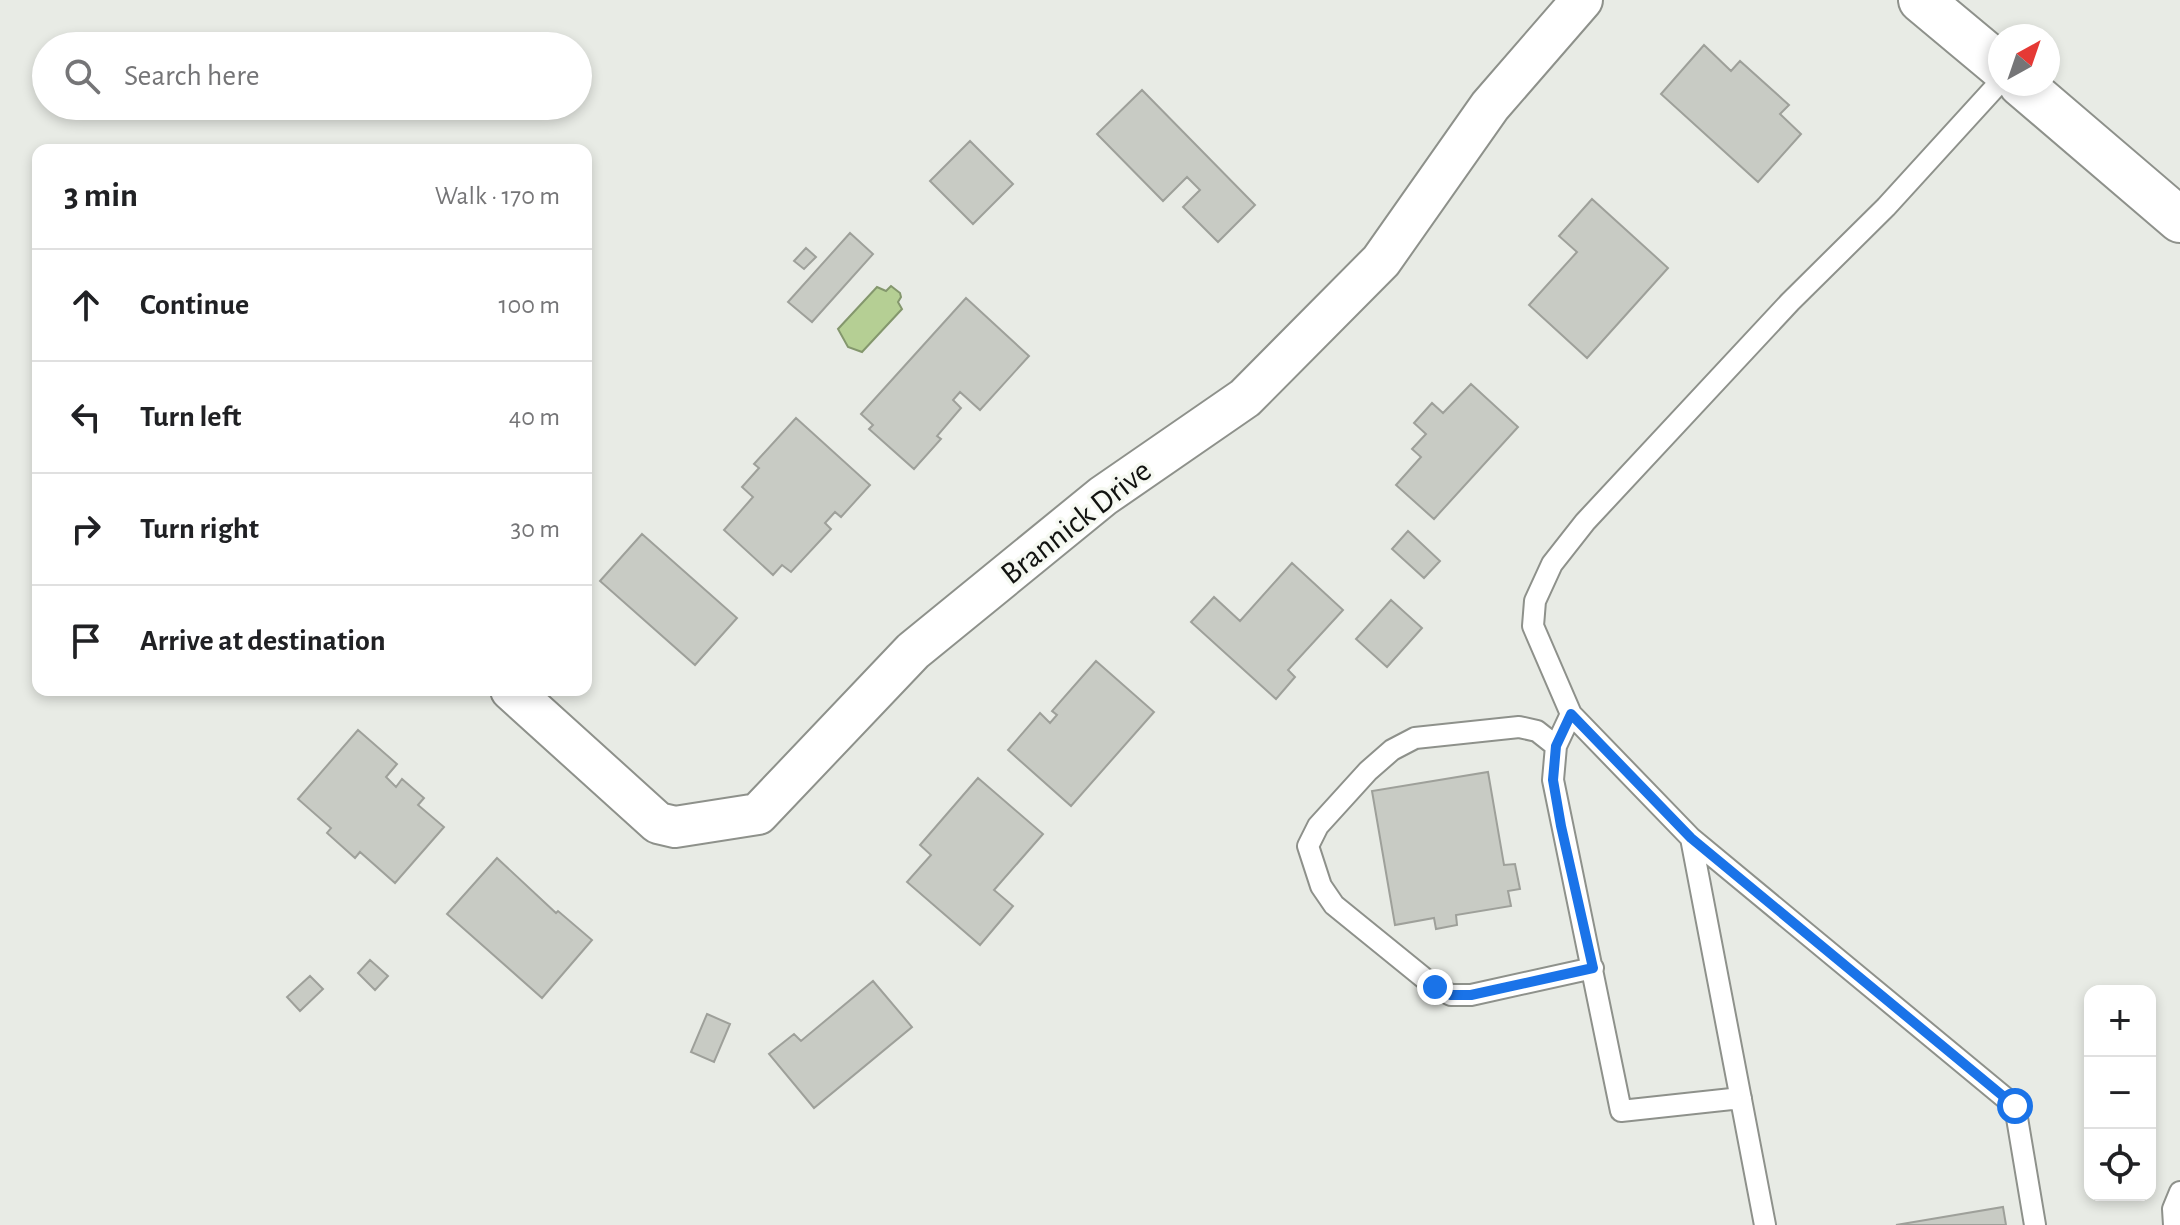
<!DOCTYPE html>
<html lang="en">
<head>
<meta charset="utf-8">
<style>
	body { margin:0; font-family:"Alegreya Sans",sans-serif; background:#f2f2f2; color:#202124 }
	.controls { position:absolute; right:24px; bottom:24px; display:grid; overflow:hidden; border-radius:16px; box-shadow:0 4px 12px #0003 }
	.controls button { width:72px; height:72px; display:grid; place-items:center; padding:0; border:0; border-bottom:2px solid #e0e0e0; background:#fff; color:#202124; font:40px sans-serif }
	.compass { position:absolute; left:1988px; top:24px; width:72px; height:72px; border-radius:50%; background:#fff; box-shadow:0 4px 12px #0003; rotate:40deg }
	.stop { position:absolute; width:24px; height:24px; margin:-18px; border:6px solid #1a73e8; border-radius:50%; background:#fff }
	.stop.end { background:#1a73e8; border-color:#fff; box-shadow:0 2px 8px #0008 }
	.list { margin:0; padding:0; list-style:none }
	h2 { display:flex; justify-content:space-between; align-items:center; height:104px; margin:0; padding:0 32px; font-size:34px }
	h2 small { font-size:26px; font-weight:400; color:#757577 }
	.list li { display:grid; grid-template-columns:52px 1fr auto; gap:24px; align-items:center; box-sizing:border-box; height:112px; padding:0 32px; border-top:2px solid #e0e0e0 }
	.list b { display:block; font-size:30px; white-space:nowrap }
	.list em { font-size:26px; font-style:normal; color:#757577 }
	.icon { flex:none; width:44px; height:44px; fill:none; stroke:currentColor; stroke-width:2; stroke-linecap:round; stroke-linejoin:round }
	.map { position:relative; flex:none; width:2180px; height:1225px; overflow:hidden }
	.search { position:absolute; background:#fff; box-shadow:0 4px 12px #0003; left:32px; top:32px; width:560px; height:88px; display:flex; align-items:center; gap:20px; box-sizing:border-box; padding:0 28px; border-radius:44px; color:#757577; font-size:30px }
	.panel { position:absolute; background:#fff; box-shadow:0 4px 12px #0003; left:32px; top:144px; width:560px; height:552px; border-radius:16px }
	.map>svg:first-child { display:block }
	.water { fill:#b5cf94; stroke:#84976d; stroke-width:2 }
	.building { fill:#c8cbc4; stroke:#9ea09a; stroke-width:2 }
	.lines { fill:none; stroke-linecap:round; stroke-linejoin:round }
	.service-casing { stroke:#8e918b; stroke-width:24 }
	.minor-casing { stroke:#8e918b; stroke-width:44 }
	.tertiary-casing { stroke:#8e918b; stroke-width:48 }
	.service { stroke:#fff; stroke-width:20 }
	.minor { stroke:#fff; stroke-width:40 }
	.tertiary { stroke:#fff; stroke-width:44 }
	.route { stroke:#1a73e8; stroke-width:10 }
	.labels { text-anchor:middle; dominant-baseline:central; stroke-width:7; stroke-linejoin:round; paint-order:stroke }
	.street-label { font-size:32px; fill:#121311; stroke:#f6f9f2 }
</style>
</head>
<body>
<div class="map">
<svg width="2180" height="1225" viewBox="0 0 2180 1225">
	<rect width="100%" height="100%" fill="#e8ebe5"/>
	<path class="water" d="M891 286 900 293 901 297 898 302 902 309 862 352 848 347 838 329 877 287 886 291Z"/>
	<path class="building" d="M1704 45 1731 71 1740 61 1789 105 1780 114 1801 134 1758 182 1661 94Z
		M1142 90 1255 205 1218 242 1183 207 1200 190 1187 177 1163 201 1097 134Z
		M970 141 1013 184 973 224 930 181Z
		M1592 199 1668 268 1587 358 1529 305 1577 252 1559 236Z
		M850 233 873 254 812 322 788 302Z
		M806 248 816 257 804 269 794 261Z
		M966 298 1029 356 980 410 960 392 953 400 961 408 937 436 941 439 914 469 869 429 873 425 861 414Z
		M1471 384 1518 427 1434 519 1396 485 1421 457 1412 449 1426 434 1414 423 1432 403 1443 413Z
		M796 418 870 485 841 517 835 512 825 523 831 529 791 572 782 565 773 575 724 530 753 497 742 487 759 468 754 464Z
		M1408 531 1440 561 1424 578 1392 549Z
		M642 534 737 618 695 665 600 581Z
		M1292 563 1343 610 1288 670 1295 677 1276 699 1191 622 1214 597 1240 621Z
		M1391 600 1422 628 1387 667 1356 639Z
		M1096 661 1154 712 1071 806 1008 750 1040 713 1050 723 1057 715 1052 711Z
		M358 730 397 764 386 777 396 787 402 779 424 798 418 805 444 827 395 883 360 852 355 858 327 833 331 828 298 799Z
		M1488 772 1504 865 1515 864 1520 889 1508 891 1511 906 1456 915 1457 925 1436 929 1434 918 1395 925 1372 791Z
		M978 778 1043 834 994 890 1013 906 980 945 907 882 931 855 920 845Z
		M497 858 556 913 558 911 592 940 542 998 447 914Z
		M370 960 388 976 375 990 358 973Z
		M310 976 323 989 300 1011 287 997Z
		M873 981 912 1027 814 1108 769 1054 794 1034 801 1041Z
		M707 1014 730 1024 714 1062 691 1052Z
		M2003 1207 2006 1225H1896Z"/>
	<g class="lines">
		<defs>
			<path id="service" d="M2000 82 1886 207 1790 302 1585 522 1552 564 1535 601 1533 626 1571 714 1691 838 2015 1106 2035 1225
				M1571 714 1556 746 1553 780 1621 1111 1741 1098
				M1556 746 1537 731 1519 727 1415 738 1392 750 1368 771 1318 826 1308 846 1321 886 1334 905 1435 987 1451 995H1471L1593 968
				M1691 838 1765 1225
				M2174 1225 2173 1209 2180 1192"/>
			<path id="minor" d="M511 690 658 823 675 827 758 814 913 651 1103 496 1245 398 1381 261 1490 106 1582 0"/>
			<path id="tertiary" d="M1921 0 2000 66
				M2021 84 2180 220"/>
		</defs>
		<use href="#service" class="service-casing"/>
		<use href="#minor" class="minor-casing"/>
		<use href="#tertiary" class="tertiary-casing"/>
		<use href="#service" class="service"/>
		<use href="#minor" class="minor"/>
		<use href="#tertiary" class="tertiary"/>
	</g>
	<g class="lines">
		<path class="route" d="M1435 987 1451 995H1471L1593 968 1561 826 1553 780 1556 746 1571 714 1691 838 2015 1106"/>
	</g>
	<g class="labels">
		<g class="street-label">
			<text transform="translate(1076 522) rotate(-38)">Brannick Drive</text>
		</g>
	</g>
</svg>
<div class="controls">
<button>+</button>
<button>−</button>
<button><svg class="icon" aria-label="locate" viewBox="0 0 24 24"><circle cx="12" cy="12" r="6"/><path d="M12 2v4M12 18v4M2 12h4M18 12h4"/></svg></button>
</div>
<svg class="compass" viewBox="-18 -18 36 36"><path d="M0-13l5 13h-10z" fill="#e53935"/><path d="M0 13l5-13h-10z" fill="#757577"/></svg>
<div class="stop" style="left:2015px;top:1106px"></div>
<div class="stop end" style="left:1435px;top:987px"></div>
<div class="search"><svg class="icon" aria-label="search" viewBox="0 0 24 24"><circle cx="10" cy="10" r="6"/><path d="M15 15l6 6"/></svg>Search here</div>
<section class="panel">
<h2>3 min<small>Walk · 170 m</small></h2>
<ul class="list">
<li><svg class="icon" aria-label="ahead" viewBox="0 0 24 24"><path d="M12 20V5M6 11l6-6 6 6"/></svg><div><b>Continue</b></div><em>100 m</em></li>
<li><svg class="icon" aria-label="left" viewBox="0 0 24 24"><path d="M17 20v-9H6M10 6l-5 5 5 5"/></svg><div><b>Turn left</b></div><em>40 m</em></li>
<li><svg class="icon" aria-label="right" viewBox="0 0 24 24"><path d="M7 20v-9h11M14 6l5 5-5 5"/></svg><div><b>Turn right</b></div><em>30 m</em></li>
<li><svg class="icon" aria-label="arrive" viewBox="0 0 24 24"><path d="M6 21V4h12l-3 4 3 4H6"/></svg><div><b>Arrive at destination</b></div></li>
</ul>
</section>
</div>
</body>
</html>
